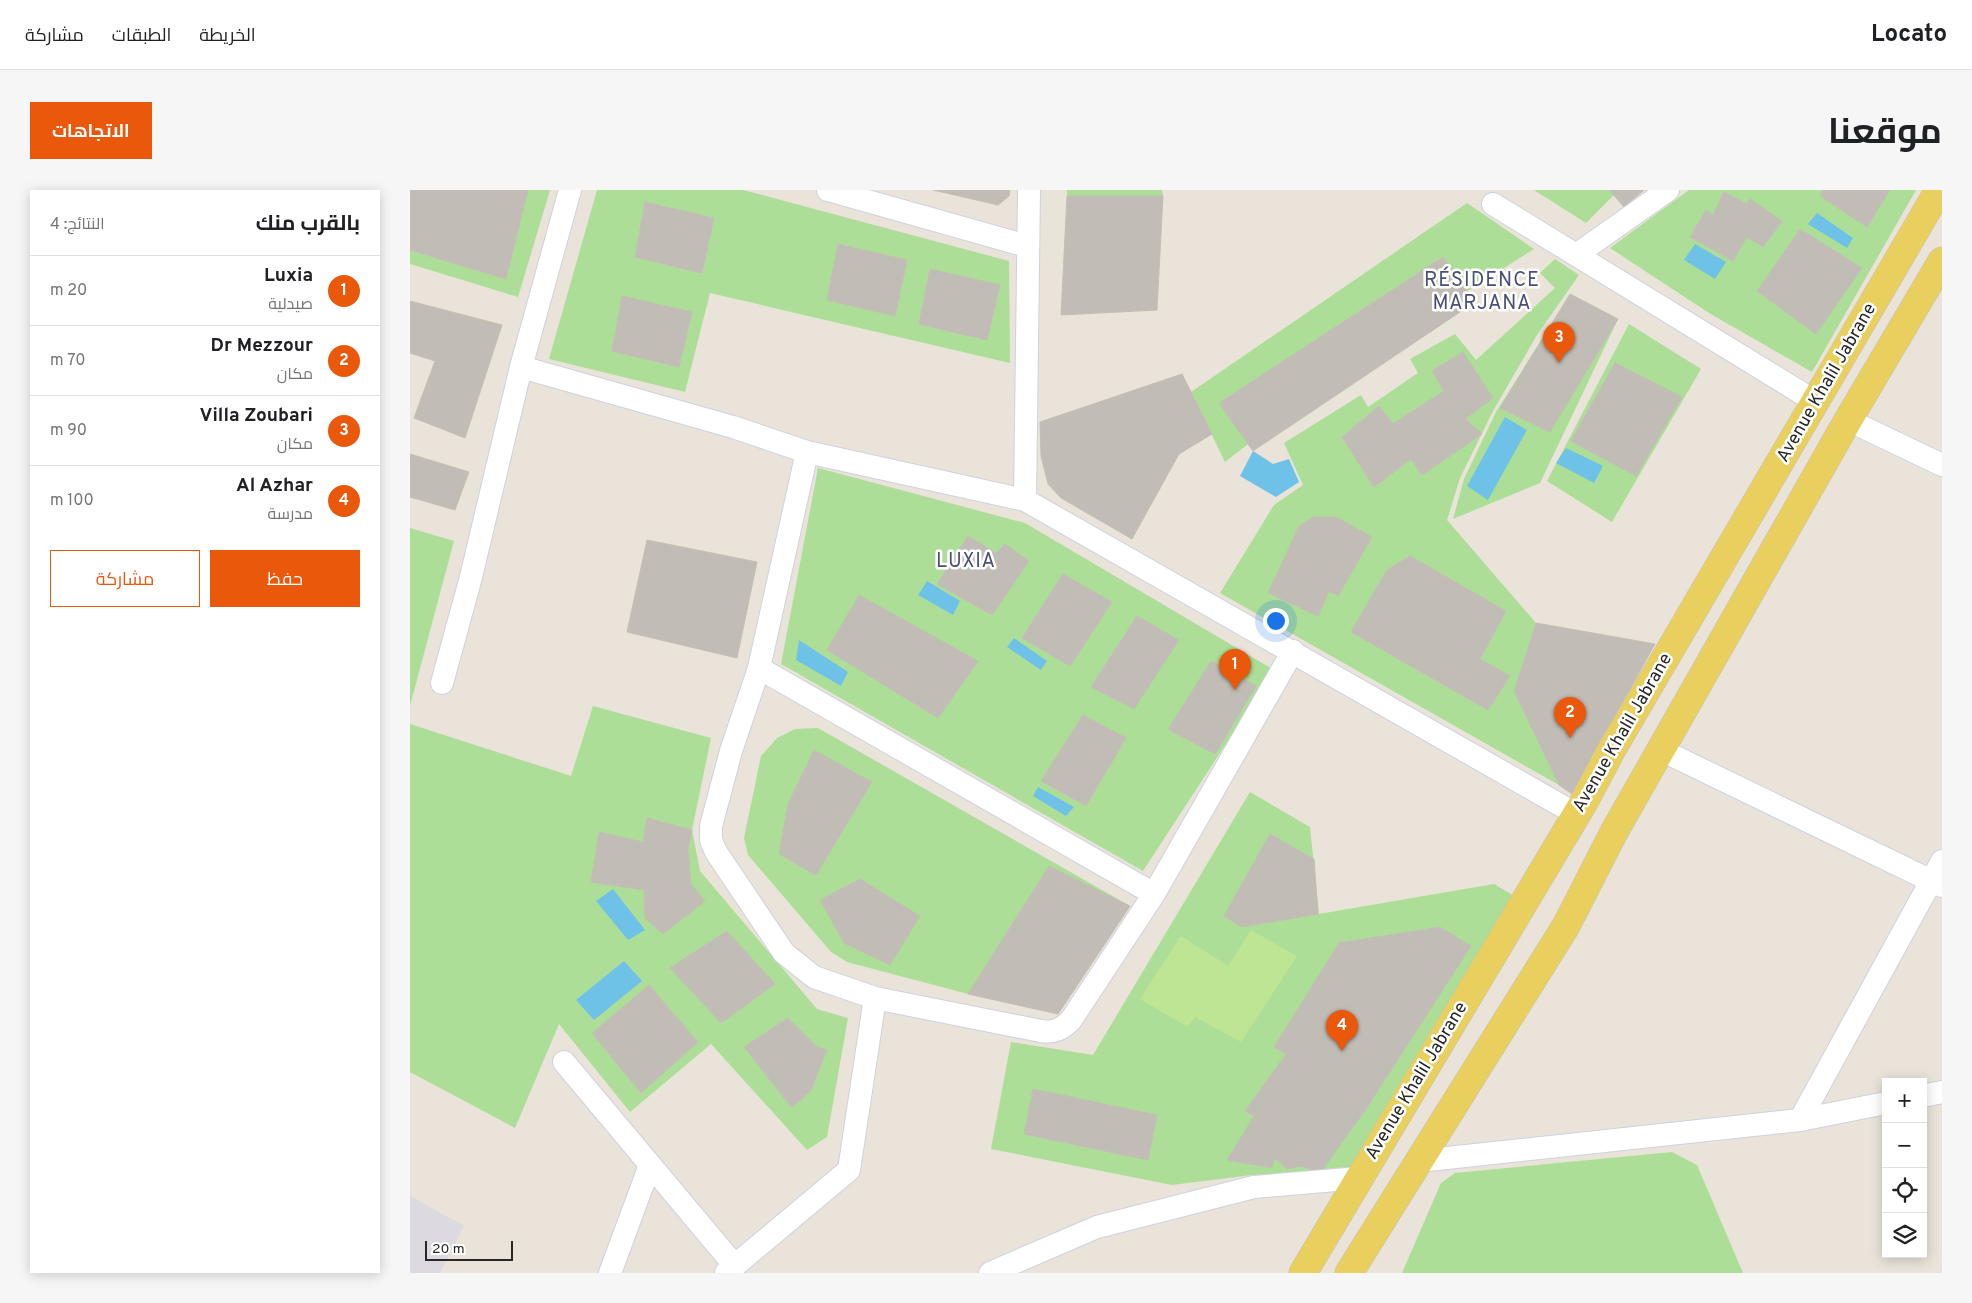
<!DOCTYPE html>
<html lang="ar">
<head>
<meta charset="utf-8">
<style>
	body { margin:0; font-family:Overpass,Cairo,sans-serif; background:#f6f6f6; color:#202124; direction:rtl }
	.controls { position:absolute; right:15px; bottom:15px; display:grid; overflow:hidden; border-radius:0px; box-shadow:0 2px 12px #0003 }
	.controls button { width:45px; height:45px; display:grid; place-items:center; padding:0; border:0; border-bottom:1px solid #e0e0e0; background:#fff; color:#202124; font:25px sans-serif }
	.scale { position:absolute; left:15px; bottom:12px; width:88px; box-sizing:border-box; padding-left:5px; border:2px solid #272727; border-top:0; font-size:14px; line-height:18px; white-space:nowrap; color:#272727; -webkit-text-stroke:4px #fff; paint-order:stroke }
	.you { position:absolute; left:865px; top:430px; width:18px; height:18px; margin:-12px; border:4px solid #fff; border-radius:50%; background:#1a73e8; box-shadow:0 0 0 8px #1a73e833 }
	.badge { display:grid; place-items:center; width:32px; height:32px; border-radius:50%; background:#ea580c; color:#fff; font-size:16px; font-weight:700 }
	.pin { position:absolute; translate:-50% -41px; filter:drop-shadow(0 1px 2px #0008) }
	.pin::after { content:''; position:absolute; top:26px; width:18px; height:15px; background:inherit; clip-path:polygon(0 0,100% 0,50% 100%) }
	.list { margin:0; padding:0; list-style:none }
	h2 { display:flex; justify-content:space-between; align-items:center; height:65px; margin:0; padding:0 20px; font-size:21px }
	h2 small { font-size:16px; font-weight:400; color:#757577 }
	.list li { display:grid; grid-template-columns:32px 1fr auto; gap:15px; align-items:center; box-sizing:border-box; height:70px; padding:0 20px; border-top:1px solid #e0e0e0 }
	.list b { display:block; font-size:19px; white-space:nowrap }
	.list p { margin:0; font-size:16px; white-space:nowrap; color:#757577 }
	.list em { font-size:16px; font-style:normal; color:#757577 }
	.actions { display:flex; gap:10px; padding:15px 20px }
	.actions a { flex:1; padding:11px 0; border:1px solid #ea580c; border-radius:0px; text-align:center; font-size:18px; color:#ea580c }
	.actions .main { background:#ea580c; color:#fff }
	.icon { flex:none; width:28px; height:28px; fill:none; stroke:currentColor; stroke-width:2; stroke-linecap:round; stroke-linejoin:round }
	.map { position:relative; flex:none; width:1532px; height:1083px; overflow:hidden; direction:ltr; border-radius:0px }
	header { display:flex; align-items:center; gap:30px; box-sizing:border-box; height:70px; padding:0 25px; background:#fff; border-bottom:1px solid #e0e0e0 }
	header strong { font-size:24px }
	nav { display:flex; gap:28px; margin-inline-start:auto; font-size:18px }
	.intro { display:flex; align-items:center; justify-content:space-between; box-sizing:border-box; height:120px; padding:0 30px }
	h1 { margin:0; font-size:35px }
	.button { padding:12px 22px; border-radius:0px; background:#ea580c; color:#fff; font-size:18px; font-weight:700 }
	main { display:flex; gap:30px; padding:0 30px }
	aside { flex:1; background:#fff; border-radius:0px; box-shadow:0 2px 12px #0003 }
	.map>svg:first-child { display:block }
	.industrial { fill:#dcd9e1 }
	.green { fill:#acde97 }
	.pitch { fill:#bee593 }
	.water { fill:#6fc2e7 }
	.building { fill:#c1bdb6; stroke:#c4bfb3 }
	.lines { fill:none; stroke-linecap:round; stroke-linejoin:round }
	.street-casing { stroke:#ced1e0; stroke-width:24 }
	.primary-casing { stroke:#c3c3c3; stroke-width:29 }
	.street { stroke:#fff; stroke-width:22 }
	.primary { stroke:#e9cf5e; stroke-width:28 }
	.labels { text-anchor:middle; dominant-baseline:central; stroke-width:5; stroke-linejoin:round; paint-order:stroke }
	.street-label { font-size:18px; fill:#272727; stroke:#fff }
	.quarter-label { font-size:20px; letter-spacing:1px; fill:#4a5075; stroke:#fff }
</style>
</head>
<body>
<header>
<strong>Locato</strong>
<nav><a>الخريطة</a><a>الطبقات</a><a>مشاركة</a></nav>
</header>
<div class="intro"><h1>موقعنا</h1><a class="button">الاتجاهات</a></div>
<main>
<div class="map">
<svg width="1532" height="1083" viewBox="0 0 1532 1083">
	<rect width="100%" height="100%" fill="#e9e3d9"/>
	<path class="industrial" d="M0 1006 54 1036 30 1083H0Z"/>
	<path class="green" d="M0 0H140L108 107 0 74Z
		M187 0H333L599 71 600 173 300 103 275 202 139 169Z
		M657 0H752L753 6H657Z
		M1124 0H1199L1204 5 1176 33Z
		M1279 0H1506L1402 182 1299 123 1200 58Z
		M1057 13 1124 59 1058 101 1033 67 838 254 815 272 781 202Z
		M1145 69 1169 85 1127 145 1083 221 1050 288 1037 330 1126 433 1104 501 1149 595 810 403 864 315 893 295 874 253 951 205 958 217 1008 183 1000 169 1045 144 1066 170 1145 98 1130 83Z
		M1160 104 1208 129 1130 293 1043 329 1054 289 1086 222Z
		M1219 134 1291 179 1202 332 1137 291Z
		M408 278 615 333 864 480 733 681 371 474Z
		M0 338 44 351 0 516Z
		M183 516 301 548 282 640 290 681 407 819 438 828 417 947 397 960 301 854 220 922 149 834 105 938 0 882V534L161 586Z
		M408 538 720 716 648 824 558 804 437 772 421 762 338 665 334 648 351 566 367 548 385 539Z
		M840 602 900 637 909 724 1084 694 1106 707 947 977 910 983 842 985 762 995 581 959 601 852 683 865Z
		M1262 962 1287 975 1333 1083H992L1031 993 1045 983Z"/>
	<path class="pitch" d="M841 740 887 766 831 852 785 827 778 837 730 809 771 746 818 776Z"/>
	<path class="water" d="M1407 23 1443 48 1437 58 1398 34Z
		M1285 54 1316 72 1305 89 1274 70Z
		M1095 227 1117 240 1078 310 1057 296Z
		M1156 258 1193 276 1184 293 1146 273Z
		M843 261 863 274 879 269 889 292 866 307 830 286Z
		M517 391 550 411 543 425 508 405Z
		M604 448 637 471 631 480 597 457Z
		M389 450 438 482 431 496 386 470Z
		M628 597 664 617 656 626 623 606Z
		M203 699 235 740 218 750 186 711Z
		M214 771 232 791 184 830 166 810Z"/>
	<path class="building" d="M0 0H118L96 89 0 60Z
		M523 0H600L599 6 588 15Z
		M1199 0H1234L1214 17Z
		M1413 0H1480L1457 37 1410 6Z
		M1314 2 1337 14 1340 9 1372 31 1353 57 1337 47 1323 71 1280 47 1296 20 1303 25Z
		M657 6H753L747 120 651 125Z
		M235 12 304 28 292 83 225 67Z
		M1390 39 1452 78 1406 144 1347 101Z
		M428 54 497 70 485 126 417 110Z
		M1033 67 1065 112 843 261 809 213Z
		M520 79 590 95 577 150 509 134Z
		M1160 104 1208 129 1140 242 1090 218Z
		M212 106 282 122 269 177 202 161Z
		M0 111 92 135 55 248 4 228 25 171 0 163Z
		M1053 162 1083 208 1055 229 1072 244 1012 285 1001 269 964 297 932 247 969 216 983 234 1034 201 1022 181Z
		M1205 173 1272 207 1226 286 1161 251Z
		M772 184 802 244 769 264 722 349 651 308 638 294 631 266 630 232Z
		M0 264 59 282 45 320 0 307Z
		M903 327H926L962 347 928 406 919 401 908 426 858 403 889 336Z
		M558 346 586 363 595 354 619 371 582 425 527 394Z
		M237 350 347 372 327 468 217 442Z
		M1000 366 1096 421 1070 469 1100 486 1078 520 941 442 977 380Z
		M653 384 702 412 660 476 612 448Z
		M449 405 568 471 528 528 417 460Z
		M727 426 769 450 724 519 681 497Z
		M1126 433 1245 454 1162 604 1149 595 1104 501Z
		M801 471 846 496 805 564 758 539Z
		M673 525 716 548 676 616 631 591Z
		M404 560 462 592 406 685 369 664 378 614Z
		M237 628 282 640 278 660 281 694 295 711 253 744 235 728 234 700 181 692 189 642 233 652Z
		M860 644 904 669 908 724 832 737 814 726Z
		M639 676 720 716 648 824 558 804Z
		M450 689 510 726 480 775 434 753 410 710Z
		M1030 737 1061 756 956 919 910 983 891 976 877 979 865 968 862 978 817 970 844 926 835 921 876 864 864 857 929 753Z
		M317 741 365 794 311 833 260 778Z
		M239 795 288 852 231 903 182 843Z
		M378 828 407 857 417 860 401 900 382 918 334 857Z
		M623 899 747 925 738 970 614 944Z"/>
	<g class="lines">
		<defs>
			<path id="street" d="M418 0 617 56
				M1083 14 1406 212
				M1166 65 1258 0
				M111 177 323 237 397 262 615 310 1166 624
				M1438 230 1532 275
				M397 262 349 478 321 561 301 636V650L306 662 374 763 404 787 465 808 631 841C645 843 652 839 661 830L744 704 883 461
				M615 310 619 0
				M349 478 744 704
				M32 493 61 387 111 177 160 0
				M1251 560 1532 696
				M154 872 325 1076
				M1513 906 1532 902
				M1390 930 1532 671
				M1009 971 1390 930 1476 913
				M200 1083 240 975
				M316 1083 439 980 465 808
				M580 1083 687 1037 844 997 949 988"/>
			<path id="primary" d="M893 1083 1174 612 1201 561 1529 0
				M939 1083 1156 736 1204 642 1438 230 1532 71"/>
		</defs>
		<use href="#street" class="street-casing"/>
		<use href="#primary" class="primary-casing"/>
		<use href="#street" class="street"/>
		<use href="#primary" class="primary"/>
	</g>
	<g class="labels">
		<g class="street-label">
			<text transform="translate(1417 193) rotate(-60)">Avenue Khalil Jabrane</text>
			<text transform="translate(1213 543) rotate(-60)">Avenue Khalil Jabrane</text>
			<text transform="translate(1007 891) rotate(-59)">Avenue Khalil Jabrane</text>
		</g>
		<g class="quarter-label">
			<text x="1072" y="91">RÉSIDENCE<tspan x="1072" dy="23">MARJANA</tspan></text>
			<text x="556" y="372">LUXIA</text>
		</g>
	</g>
</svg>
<div class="controls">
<button>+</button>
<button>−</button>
<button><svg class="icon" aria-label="locate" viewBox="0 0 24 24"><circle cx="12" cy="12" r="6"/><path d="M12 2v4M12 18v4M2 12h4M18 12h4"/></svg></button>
<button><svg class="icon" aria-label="layers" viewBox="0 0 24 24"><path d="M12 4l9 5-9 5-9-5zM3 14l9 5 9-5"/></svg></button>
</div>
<div class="scale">20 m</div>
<div class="you"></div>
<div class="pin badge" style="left:825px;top:500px">1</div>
<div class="pin badge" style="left:1160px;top:548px">2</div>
<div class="pin badge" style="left:1149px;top:173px">3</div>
<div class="pin badge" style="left:932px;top:861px">4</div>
</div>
<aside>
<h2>بالقرب منك<small>النتائج: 4</small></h2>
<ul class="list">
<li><span class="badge">1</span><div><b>Luxia</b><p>صيدلية</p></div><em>20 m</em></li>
<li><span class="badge">2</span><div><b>Dr Mezzour</b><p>مكان</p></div><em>70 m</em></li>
<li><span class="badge">3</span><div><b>Villa Zoubari</b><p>مكان</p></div><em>90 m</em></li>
<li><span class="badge">4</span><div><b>Al Azhar</b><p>مدرسة</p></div><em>100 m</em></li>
</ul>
<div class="actions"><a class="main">حفظ</a><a>مشاركة</a></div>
</aside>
</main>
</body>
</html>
